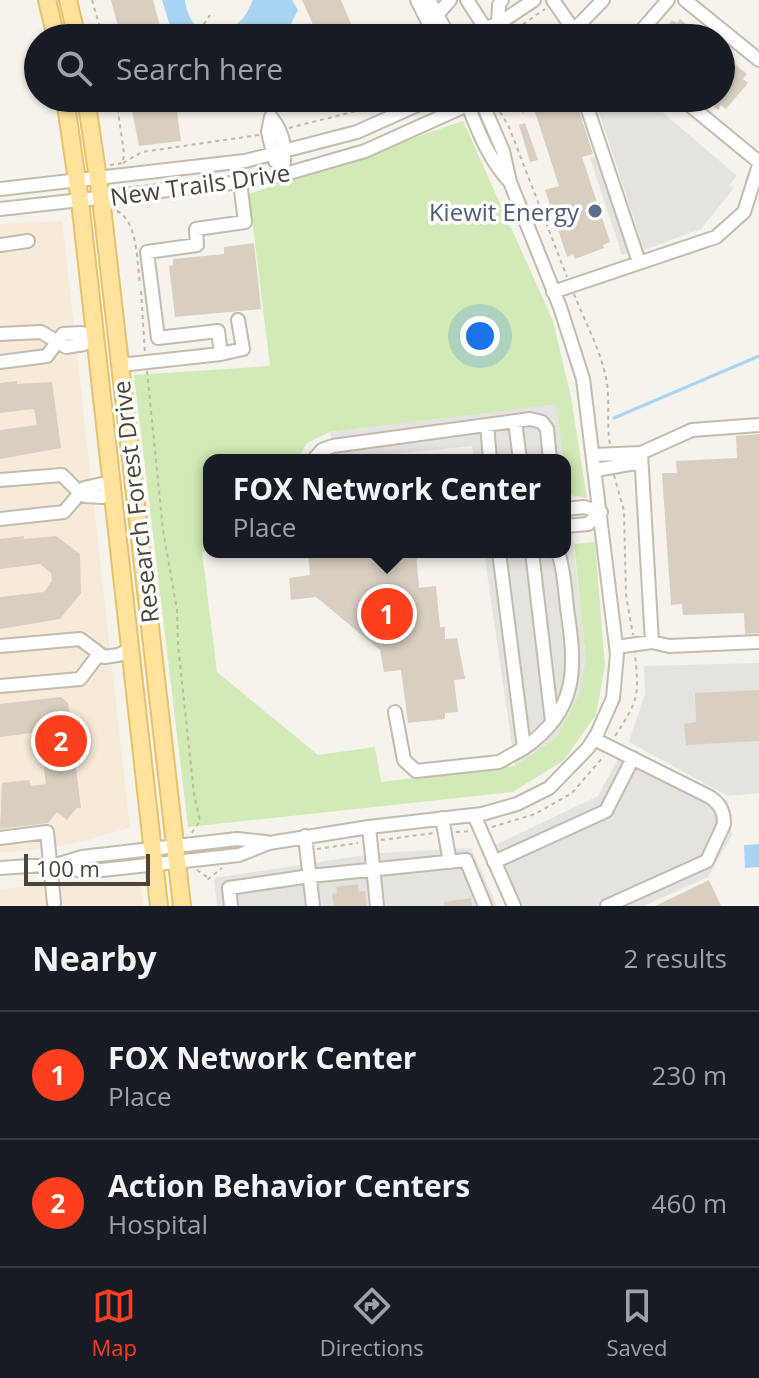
<!DOCTYPE html>
<html lang="en">
<head>
<meta charset="utf-8">
<style>
	body { margin:0; font-family:"Open Sans",sans-serif; background:#242831; color:#f1f3f6 }
	.scale { position:absolute; left:24px; bottom:20px; width:126px; box-sizing:border-box; padding-left:8px; border:4px solid #4b4439; border-top:0; font-size:22px; line-height:28px; white-space:nowrap; color:#4b4439; -webkit-text-stroke:6px #fff; paint-order:stroke }
	.you { position:absolute; left:480px; top:336px; width:28px; height:28px; margin:-20px; border:6px solid #fff; border-radius:50%; background:#1a73e8; box-shadow:0 0 0 12px #1a73e833 }
	.badge { display:grid; place-items:center; width:52px; height:52px; border-radius:50%; background:#fc3f1d; color:#fff; font-size:26px; font-weight:700 }
	.pin { position:absolute; translate:-50% -50%; border:4px solid #fff; box-shadow:0 2px 8px #0006 }
	.popup { position:absolute; left:203px; top:454px; width:368px; height:104px; box-sizing:border-box; display:grid; place-content:center; border-radius:16px; background:#171b24; filter:drop-shadow(0 2px 6px #0005); font-size:26px; white-space:nowrap; color:#9ea1a6 }
	.popup b { font-size:30px; color:#f1f3f6 }
	.popup::after { content:''; position:absolute; left:50%; top:100%; margin-left:-16px; border:16px solid transparent; border-top-color:#171b24 }
	.list { margin:0; padding:0; list-style:none }
	h2 { display:flex; justify-content:space-between; align-items:center; height:104px; margin:0; padding:0 32px; font-size:34px }
	h2 small { font-size:26px; font-weight:400; color:#9ea1a6 }
	.list li { display:grid; grid-template-columns:52px 1fr auto; gap:24px; align-items:center; box-sizing:border-box; height:128px; padding:0 32px; border-top:2px solid #363941 }
	.list b { display:block; font-size:30px; white-space:nowrap }
	.list p { margin:0; font-size:26px; white-space:nowrap; color:#9ea1a6 }
	.list em { font-size:26px; font-style:normal; color:#9ea1a6 }
	.icon { flex:none; width:44px; height:44px; fill:none; stroke:currentColor; stroke-width:2; stroke-linecap:round; stroke-linejoin:round }
	.map { position:relative; flex:none; width:759px; height:906px; overflow:hidden }
	.search { position:absolute; background:#171b24; box-shadow:0 2px 6px #0004; left:24px; right:24px; top:24px; height:88px; display:flex; align-items:center; gap:20px; box-sizing:border-box; padding:0 28px; border-radius:44px; color:#9ea1a6; font-size:30px }
	.sheet { height:360px; background:#171b24 }
	nav { display:flex; justify-content:space-around; align-items:center; box-sizing:border-box; height:112px; border-top:2px solid #363941; background:#171b24; font-size:22px; color:#9ea1a6 }
	nav a { display:grid; justify-items:center; gap:4px }
	nav .on { color:#fc3f1d }
	.map>svg:first-child { display:block }
	.commercial { fill:#f7ead8 }
	.green { fill:#d2eab5 }
	.parking { fill:#e5e3e0 }
	.water { fill:#a9d4f2 }
	.lines { fill:none; stroke-linecap:round; stroke-linejoin:round }
	.stream { stroke:#a9d4f2; stroke-width:3 }
	.building { fill:#d8cfc1 }
	.minor-tunnel { stroke:#d4d0c8; stroke-width:12; stroke-dasharray:12 6; stroke-linecap:butt }
	.minor-casing { stroke:#c2bbae; stroke-width:16 }
	.major-casing { stroke:#e6c16a; stroke-width:20 }
	.path { stroke:#c4b79f; stroke-width:2; stroke-dasharray:4 4; stroke-linecap:butt }
	.minor { stroke:#fff; stroke-width:12 }
	.major { stroke:#ffe39c; stroke-width:16 }
	.service-dot { fill:#5c6f8a; stroke:#fff; stroke-width:3 }
	.labels { text-anchor:middle; dominant-baseline:central; stroke-width:7; stroke-linejoin:round; paint-order:stroke }
	.street-label { font-size:24px; fill:#4b4439; stroke:#fff }
	.service-label { font-size:24px; fill:#4e5e75; stroke:#fff; text-anchor:end }
</style>
</head>
<body>
<div class="map">
<svg width="759" height="906" viewBox="0 0 759 906">
	<rect width="100%" height="100%" fill="#f6f3ec"/>
	<path class="commercial" d="M62 221 130 828 67 845 0 853V224Z
		M140 881 143 906H0V889L71 882Z"/>
	<path class="green" d="M463 121 553 321 571 397 587 498 569 495 555 405 330 432 307 443 297 460H209V551L202 552 217 672 318 755 375 747 381 782 515 766 557 737 586 661 574 544 595 542 605 666 596 715 563 761 513 792 188 827 134 375 270 366 249 194Z"/>
	<path class="parking" d="M594 98H646L737 176 729 185 734 188 701 229 644 250Z
		M600 154 632 253 622 255 590 158Z
		M556 404 564 460H474L472 446 335 460 330 432Z
		M565 467 586 661 580 693 557 737 515 766 484 552H565Z
		M759 663V793L728 796 629 742 645 694 644 666Z
		M625 746 728 801 732 835 708 877 644 906H506L481 852 598 796Z
		M471 848 497 906H217L214 878 378 853Z"/>
	<path class="water" d="M162 0H185C189 36 221 44 244 17 248 12 250 5 253 0H292L298 10 289 28 267 38H182L172 32Z
		M759 844V867L745 868 744 845Z"/>
	<g class="lines">
		<path class="stream" d="M614 418 759 356"/>
	</g>
	<path class="building" d="M111 0H153L163 38H121Z
		M302 0H341L357 38H319Z
		M680 19 703 38H657L672 20 677 23Z
		M721 53 747 74 743 79 748 83 726 109 721 105 718 110 703 98H721Z
		M540 98H575L593 154 582 157 610 242 603 245 604 248 575 259 573 254 567 257 545 190 559 186 534 109 522 113 519 105Z
		M176 104 181 141 139 146 132 110Z
		M525 123 538 160 530 162 519 125Z
		M254 243 261 309 175 317 169 266 173 265V259L224 254V247Z
		M17 381V384L52 382 61 448 0 459V430L37 425 34 409 0 413V383Z
		M759 434V633L745 634 744 613 683 615 682 604 671 605 662 473H677L676 461 737 458 736 436Z
		M24 536V539L56 536 80 554 81 593 60 619 0 629V597L44 592 52 581 51 573 40 564 0 569V539Z
		M308 552H416L419 588 436 586 440 627H445V639L457 638 465 679 454 680 458 712 445 713V719L408 723 401 670 384 672 380 650 316 597 291 600 289 578 310 575Z
		M759 690V741L686 745 684 724 696 722 695 693Z
		M61 697 68 703 81 808H77L67 820 57 812 48 823 0 829 2 783 29 780 31 786 46 784 39 732 0 737V704Z
		M709 880 721 906H655Z
		M358 884 359 892 365 891 367 906H334L332 894 337 893 336 887Z
		M471 898 472 906H444V902Z"/>
	<g class="lines">
		<path class="minor-tunnel" d="M721 45 725 48"/>
		<defs>
			<path id="minor" d="M417 0 436 38
				M429 0 450 38
				M467 0 485 28 498 24 499 5 502 0
				M553 0 579 38
				M685 0 759 60
				M437 15 450 0
				M498 24 534 0
				M546 38 572 29
				M566 38 603 0
				M635 38 668 0
				M465 98C477 128 488 159 510 182
				M584 98 639 262
				M681 98 759 162
				M271 117C286 136 286 152 282 175
				M271 117 268 132 275 161
				M0 189 245 161 357 132 433 98
				M0 209 240 182 282 175 365 151 483 98
				M0 245 28 241
				M553 292 716 237 744 212 759 165
				M0 334 41 332 66 347 84 344 94 336
				M221 354 243 349 238 320
				M0 362 47 356 63 334 82 333 94 336
				M120 365 221 354 218 331 158 338 147 252 197 245 196 229 245 222 240 182
				M515 421 520 460
				M487 425 490 460
				M594 455 641 453
				M313 460 322 450 333 446 530 419 542 422 547 429 550 460
				M596 470 641 462
				M0 480 62 475 79 492
				M565 509 584 507 601 512 588 524 565 526
				M0 519 64 512 84 488 102 484 111 490 103 497 85 496 82 492
				M532 552 552 722
				M652 642 641 453 692 430 759 425
				M0 646 80 639 104 657 118 655 130 650
				M616 647 652 642 669 646 759 642
				M0 686 80 679 99 654
				M395 712 404 760 416 771 499 762 524 748 499 552
				M594 739 710 797C720 804 724 811 724 824L707 861 607 906
				M524 748C579 710 576 667 567 608 565 590 564 569 558 552
				M474 815 514 906
				M442 818 450 862
				M369 827 377 906
				M305 836 313 906
				M0 838 47 832 54 903
				M494 862 606 811 633 758
				M59 864 84 872 239 855 269 843 369 827 482 814 517 804 549 788 588 748 597 734 613 698 617 654 583 379 560 307 510 182 503 151 480 98
				M0 868 59 864 82 857 237 839 266 842
				M231 906 229 888 310 876 466 860 485 906"/>
			<path id="major" d="M47 0 56 38
				M68 0 77 38
				M65 98 80 201 159 906
				M86 98 101 198 182 906"/>
		</defs>
		<use href="#minor" class="minor-casing"/>
		<use href="#major" class="major-casing"/>
		<path class="path" d="M92 0 103 38
			M195 38 210 15
			M503 38 545 9
			M496 105 509 127 567 277
			M289 128 356 111 387 98
			M123 163 142 152 259 135
			M110 165 123 163 124 153 116 98
			M117 211C138 221 137 263 140 285
			M141 291 145 353
			M574 294C586 325 607 361 608 395 609 412 607 428 610 445
			M147 371 163 530 177 610 178 645 194 794 200 821 191 834
			M614 475 624 511 626 595 633 635
			M615 736C639 699 639 697 635 653
			M492 827 535 814 572 793 604 756
			M456 832 470 831
			M381 840 434 833
			M317 849 358 843
			M197 870 207 877V880L222 868"/>
		<use href="#minor" class="minor"/>
		<use href="#major" class="major"/>
	</g>
	<circle class="service-dot" cx="595" cy="211" r="8"/>
	<g class="labels">
		<g class="street-label">
			<text transform="translate(200 184) rotate(-8)">New Trails Drive</text>
			<text transform="translate(135 502) rotate(-97)">Research Forest Drive</text>
		</g>
		<g class="service-label">
			<text x="579" y="211">Kiewit Energy</text>
		</g>
	</g>
</svg>
<div class="scale">100 m</div>
<div class="you"></div>
<div class="pin badge" style="left:387px;top:614px">1</div>
<div class="popup"><b>FOX Network Center</b>Place</div>
<div class="pin badge" style="left:61px;top:741px">2</div>
<div class="search"><svg class="icon" aria-label="search" viewBox="0 0 24 24"><circle cx="10" cy="10" r="6"/><path d="M15 15l6 6"/></svg>Search here</div>
</div>
<section class="sheet">
<h2>Nearby<small>2 results</small></h2>
<ul class="list">
<li><span class="badge">1</span><div><b>FOX Network Center</b><p>Place</p></div><em>230 m</em></li>
<li><span class="badge">2</span><div><b>Action Behavior Centers</b><p>Hospital</p></div><em>460 m</em></li>
</ul>
</section>
<nav>
<a class="on"><svg class="icon" aria-label="map" viewBox="0 0 24 24"><path d="M3 6l6-2 6 2 6-2v14l-6 2-6-2-6 2zM9 4v14M15 6v14"/></svg>Map</a>
<a><svg class="icon" aria-label="directions" viewBox="0 0 24 24"><path d="M12 3l9 9-9 9-9-9zM9 14v-3h6M13 9l2 2-2 2"/></svg>Directions</a>
<a><svg class="icon" aria-label="saved" viewBox="0 0 24 24"><path d="M7 4h10v16l-5-4-5 4z"/></svg>Saved</a>
</nav>
</body>
</html>
